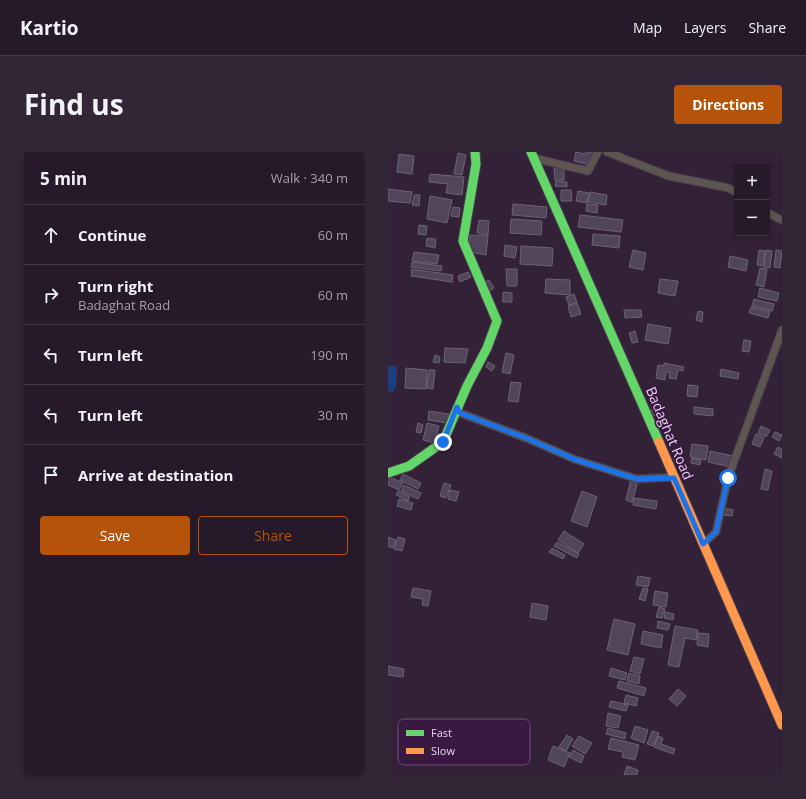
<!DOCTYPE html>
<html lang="en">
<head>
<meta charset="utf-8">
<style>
	body { margin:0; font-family:"Open Sans",sans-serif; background:#322636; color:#f1f3f6 }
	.controls { position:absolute; right:12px; top:12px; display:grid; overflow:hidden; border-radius:4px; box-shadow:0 2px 6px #0003 }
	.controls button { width:36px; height:36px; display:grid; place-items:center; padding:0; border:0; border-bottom:1px solid #423847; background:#26192a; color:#f1f3f6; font:20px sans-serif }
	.stop { position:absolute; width:12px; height:12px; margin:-9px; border:3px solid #1a73e8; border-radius:50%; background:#fff }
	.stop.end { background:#1a73e8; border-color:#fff; box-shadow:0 1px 4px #0008 }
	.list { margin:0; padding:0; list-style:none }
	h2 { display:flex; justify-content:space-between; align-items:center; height:52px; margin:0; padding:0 16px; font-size:17px }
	h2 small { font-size:13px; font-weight:400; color:#a4a0a8 }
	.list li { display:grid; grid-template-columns:26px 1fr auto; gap:12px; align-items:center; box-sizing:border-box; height:60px; padding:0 16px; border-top:1px solid #423847 }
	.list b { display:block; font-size:15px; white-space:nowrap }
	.list p { margin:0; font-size:13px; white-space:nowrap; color:#a4a0a8 }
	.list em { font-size:13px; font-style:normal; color:#a4a0a8 }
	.actions { display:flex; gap:8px; padding:12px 16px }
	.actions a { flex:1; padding:9px 0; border:1px solid #b45309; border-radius:4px; text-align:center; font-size:14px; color:#b45309 }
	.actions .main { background:#b45309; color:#fff }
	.icon { flex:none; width:22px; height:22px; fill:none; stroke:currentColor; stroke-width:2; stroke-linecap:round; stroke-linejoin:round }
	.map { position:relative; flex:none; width:394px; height:623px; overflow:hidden; border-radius:4px }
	header { display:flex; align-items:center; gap:24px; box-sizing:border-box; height:56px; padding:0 20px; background:#26192a; border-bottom:1px solid #423847 }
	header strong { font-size:19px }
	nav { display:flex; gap:22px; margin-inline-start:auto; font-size:14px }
	.intro { display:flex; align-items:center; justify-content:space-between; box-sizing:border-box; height:96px; padding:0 24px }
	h1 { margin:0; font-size:28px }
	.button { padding:10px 18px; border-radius:4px; background:#b45309; color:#fff; font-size:14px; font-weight:700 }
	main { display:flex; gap:24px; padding:0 24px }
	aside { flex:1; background:#26192a; border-radius:4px; box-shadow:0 2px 6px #0003 }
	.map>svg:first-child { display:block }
	.water { fill:#1b3f7d }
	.building { fill:#504559; stroke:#6e6277 }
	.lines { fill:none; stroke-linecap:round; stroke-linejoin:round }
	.street-casing { stroke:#4b3c50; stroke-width:9 }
	.fast-casing { stroke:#4b3c50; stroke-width:11 }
	.slow-casing { stroke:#4b3c50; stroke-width:11 }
	.street { stroke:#5e5550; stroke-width:7 }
	.fast { stroke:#63d668; stroke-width:9 }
	.slow { stroke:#ff974d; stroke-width:9 }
	.route { stroke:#1a73e8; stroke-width:5 }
	.labels { text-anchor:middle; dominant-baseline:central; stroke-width:3.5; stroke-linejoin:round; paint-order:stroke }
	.street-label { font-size:14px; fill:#e8d4ed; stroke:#391841 }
	.key { fill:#391841; stroke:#6e5075; stroke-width:1 }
	.key-label { font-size:11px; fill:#e8d4ed }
</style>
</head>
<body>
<header>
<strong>Kartio</strong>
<nav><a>Map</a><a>Layers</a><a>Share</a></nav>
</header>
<div class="intro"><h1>Find us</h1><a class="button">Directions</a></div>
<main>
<aside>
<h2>5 min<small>Walk · 340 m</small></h2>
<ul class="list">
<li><svg class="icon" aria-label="ahead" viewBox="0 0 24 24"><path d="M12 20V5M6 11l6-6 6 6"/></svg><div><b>Continue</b></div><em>60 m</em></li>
<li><svg class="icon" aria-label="right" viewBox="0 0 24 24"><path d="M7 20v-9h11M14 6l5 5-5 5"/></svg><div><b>Turn right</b><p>Badaghat Road</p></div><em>60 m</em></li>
<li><svg class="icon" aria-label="left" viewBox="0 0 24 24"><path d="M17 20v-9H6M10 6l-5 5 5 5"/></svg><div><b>Turn left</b></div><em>190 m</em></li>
<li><svg class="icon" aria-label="left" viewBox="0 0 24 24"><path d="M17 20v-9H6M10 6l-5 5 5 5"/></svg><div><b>Turn left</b></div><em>30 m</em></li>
<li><svg class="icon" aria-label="arrive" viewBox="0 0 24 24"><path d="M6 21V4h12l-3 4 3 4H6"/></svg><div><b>Arrive at destination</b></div></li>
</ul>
<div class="actions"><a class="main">Save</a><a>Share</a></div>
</aside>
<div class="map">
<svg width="394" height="623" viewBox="0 0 394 623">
	<rect width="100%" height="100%" fill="#332138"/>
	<path class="water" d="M0 214H9V217L8 236 5 240 0 239Z"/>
	<path class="building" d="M188 0 197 2 198 0H205L202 13 186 9Z
		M70 1 78 3 74 23 66 22Z
		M11 2 26 4 24 22 9 20Z
		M166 15H176V28H167Z
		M42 22 76 25 74 43 58 41 60 32 41 30Z
		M168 29 179 30V35L167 34Z
		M0 37 24 40 22 51 0 49Z
		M173 38H183L184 49H173Z
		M190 39 201 41 199 51 188 49Z
		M202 40 219 43 218 53 200 50Z
		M26 43H32L31 54 24 53Z
		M42 44 64 48 59 71 39 67Z
		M125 52 159 55 158 66 124 63Z
		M199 52 210 53 209 61 198 59Z
		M65 55 72 56 71 65 63 64Z
		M192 63 235 68 233 80 190 75Z
		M123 67 154 69 153 83 122 81Z
		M91 68 101 69 100 83 89 81Z
		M31 73 39 74 38 83 30 82Z
		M205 82 232 84 231 96 204 93Z
		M82 83 100 84 98 103 81 100Z
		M39 86 48 87 47 96 38 94Z
		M117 93 129 95 127 106 116 104Z
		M133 94 165 96 164 114 132 112Z
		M245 98 258 101 255 118 241 115Z
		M371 98 377 99 375 114 369 113Z
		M378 98 384 99 382 116 376 115Z
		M388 98 394 99 392 116 386 115Z
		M26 100 51 103 49 112 24 109Z
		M342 104 360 108 358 119 340 115Z
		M24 110 54 114 53 119 23 115Z
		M372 116 379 117 376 135 368 133Z
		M24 117 65 123 64 130 23 124Z
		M118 117H129V134H119Z
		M80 120 83 125 72 130 70 124Z
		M158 127 182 128V143L157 141Z
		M272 127 290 129 287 144 270 141Z
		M101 128 106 136 101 139 96 131Z
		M372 136 391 141 389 149 370 145Z
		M115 140 124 141V150H115Z
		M186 142 189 151 181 153 178 145Z
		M366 147 386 152 384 159 364 154Z
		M189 151 193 162 183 165 180 154Z
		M363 155 382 160 380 166 361 161Z
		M236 158H253L254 165 237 166Z
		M310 159 315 160 314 170 308 168Z
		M260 172 283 176 280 192 257 188Z
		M247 179 250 190 244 191 241 181Z
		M356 188 363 189 361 200 354 199Z
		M57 196 80 197 77 211 56 210Z
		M118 201 126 203 122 222 114 220Z
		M47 203 52 205 51 211 45 210Z
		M100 210 107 214 104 219 98 215Z
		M276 211 296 215 295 219 290 218 288 227 281 226 282 220H278L277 228 268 226 270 213 276 214Z
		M18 216 39 218 38 237 17 236Z
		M333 217 351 221 350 227 332 224Z
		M41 218H47L45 237 39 236Z
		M123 230 133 231 130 250 120 249Z
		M300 233 310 234 309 245 299 244Z
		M306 255 325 257V264L306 262Z
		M273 256 274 262 264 264 263 258Z
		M41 259 61 262 59 271 40 268Z
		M30 271 35 273 33 281 28 280Z
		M39 271 51 274 47 291 35 288Z
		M373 274 382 278 378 285 370 281Z
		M387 280 394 283 391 289 384 285Z
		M368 282 376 286 372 295 364 292Z
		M304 292 320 294 318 308 302 305Z
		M390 295 394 297V306L386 302Z
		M322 299 345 304 343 315 320 310Z
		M304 306 313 308 312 313 303 311Z
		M377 317 384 319 380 338 373 337Z
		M15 322 33 331 30 337 12 328Z
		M2 325 15 331 11 338 0 333Z
		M243 327 250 329 244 350 238 348Z
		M56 331 63 333 58 346 52 344Z
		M16 333 33 341 30 347 13 339Z
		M62 338 71 340 68 349 60 347Z
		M10 339 22 345 20 349 8 343Z
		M194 339 209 345 199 375 183 369Z
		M246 346 269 349 268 357 245 353Z
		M11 347 25 351 23 358 9 354Z
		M336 356 345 358 344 364 335 363Z
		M176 379 196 392 190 401 170 388Z
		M0 385 8 388 5 396 0 394Z
		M10 385 17 387 14 399 6 397Z
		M169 390 191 402 189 406 166 394Z
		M164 396 177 403 175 407 161 400Z
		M250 424 262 426 260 435 248 433Z
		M25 436 43 439 40 454 34 453 35 447 23 445Z
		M255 436 260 437 257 449 251 447Z
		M267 439 280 441 278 455 265 453Z
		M144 451 160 454 158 468 142 465Z
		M271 455 277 457 274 466 268 465Z
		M277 460 286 462 285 468 276 466Z
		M226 467 247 472 240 503 219 498Z
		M270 469 282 472 280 478 269 476Z
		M287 474 310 478 308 488 297 486 291 515 280 513Z
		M255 479 275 483 273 496 253 492Z
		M310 481 321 482 320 495 309 493Z
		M246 505 256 507 252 522 242 519Z
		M0 514 16 517 15 525 0 523Z
		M223 516 239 521 237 528 221 524Z
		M241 521 252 524 251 532 239 529Z
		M231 529 258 536 256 544 229 536Z
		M290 537 298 544 289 554 281 547Z
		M238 543 250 546 248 554 236 551Z
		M223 549 240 553 238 559 221 555Z
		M220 561 233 564 230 576 218 574Z
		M247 574 260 578 256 591 243 586Z
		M220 576 238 581 237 587 218 582Z
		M264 579 271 581 265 594 259 592Z
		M179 583 185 587 178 599 171 595Z
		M191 584 204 591 197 602 184 594Z
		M270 584 275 586 273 592 287 597 285 602 266 595Z
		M223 586 251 593 247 608 234 605 235 600 220 597Z
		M165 594 182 601 176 615 160 608Z
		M185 598 196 604 193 611 181 605Z
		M239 614 250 618 249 623H236Z"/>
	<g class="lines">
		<defs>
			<path id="street" d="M219 0 281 24 341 36 349 41
				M146 6 200 19 210 0
				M379 60 391 67 394 68
				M69 255 72 261 138 286 186 307 249 327 286 325
				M315 392 328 380 340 326 394 178"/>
			<path id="fast" d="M143 0 271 290
				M0 321 21 314 55 290 79 234 99 196 109 169 75 89 88 12 87 0"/>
			<path id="slow" d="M271 290 394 573"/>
		</defs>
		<use href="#street" class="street-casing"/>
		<use href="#fast" class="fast-casing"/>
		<use href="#slow" class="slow-casing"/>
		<use href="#street" class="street"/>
		<use href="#fast" class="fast"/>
		<use href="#slow" class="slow"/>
	</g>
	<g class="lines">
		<path class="route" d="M55 290 69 255 72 261 138 286 186 307 249 327 286 326 315 392 328 380 340 326"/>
	</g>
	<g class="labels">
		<g class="street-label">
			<text transform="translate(282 281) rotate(67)">Badaghat Road</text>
		</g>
	</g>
	<rect x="10" y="567" width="132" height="46" rx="6" class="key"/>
	<rect x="18" y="578" width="18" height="6" fill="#63d668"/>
	<rect x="18" y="596" width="18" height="6" fill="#ff974d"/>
	<g class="key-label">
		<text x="43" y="585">Fast</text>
		<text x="43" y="603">Slow</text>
	</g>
</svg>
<div class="controls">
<button>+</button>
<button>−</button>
</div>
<div class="stop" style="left:340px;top:326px"></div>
<div class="stop end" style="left:55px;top:290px"></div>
</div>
</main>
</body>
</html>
